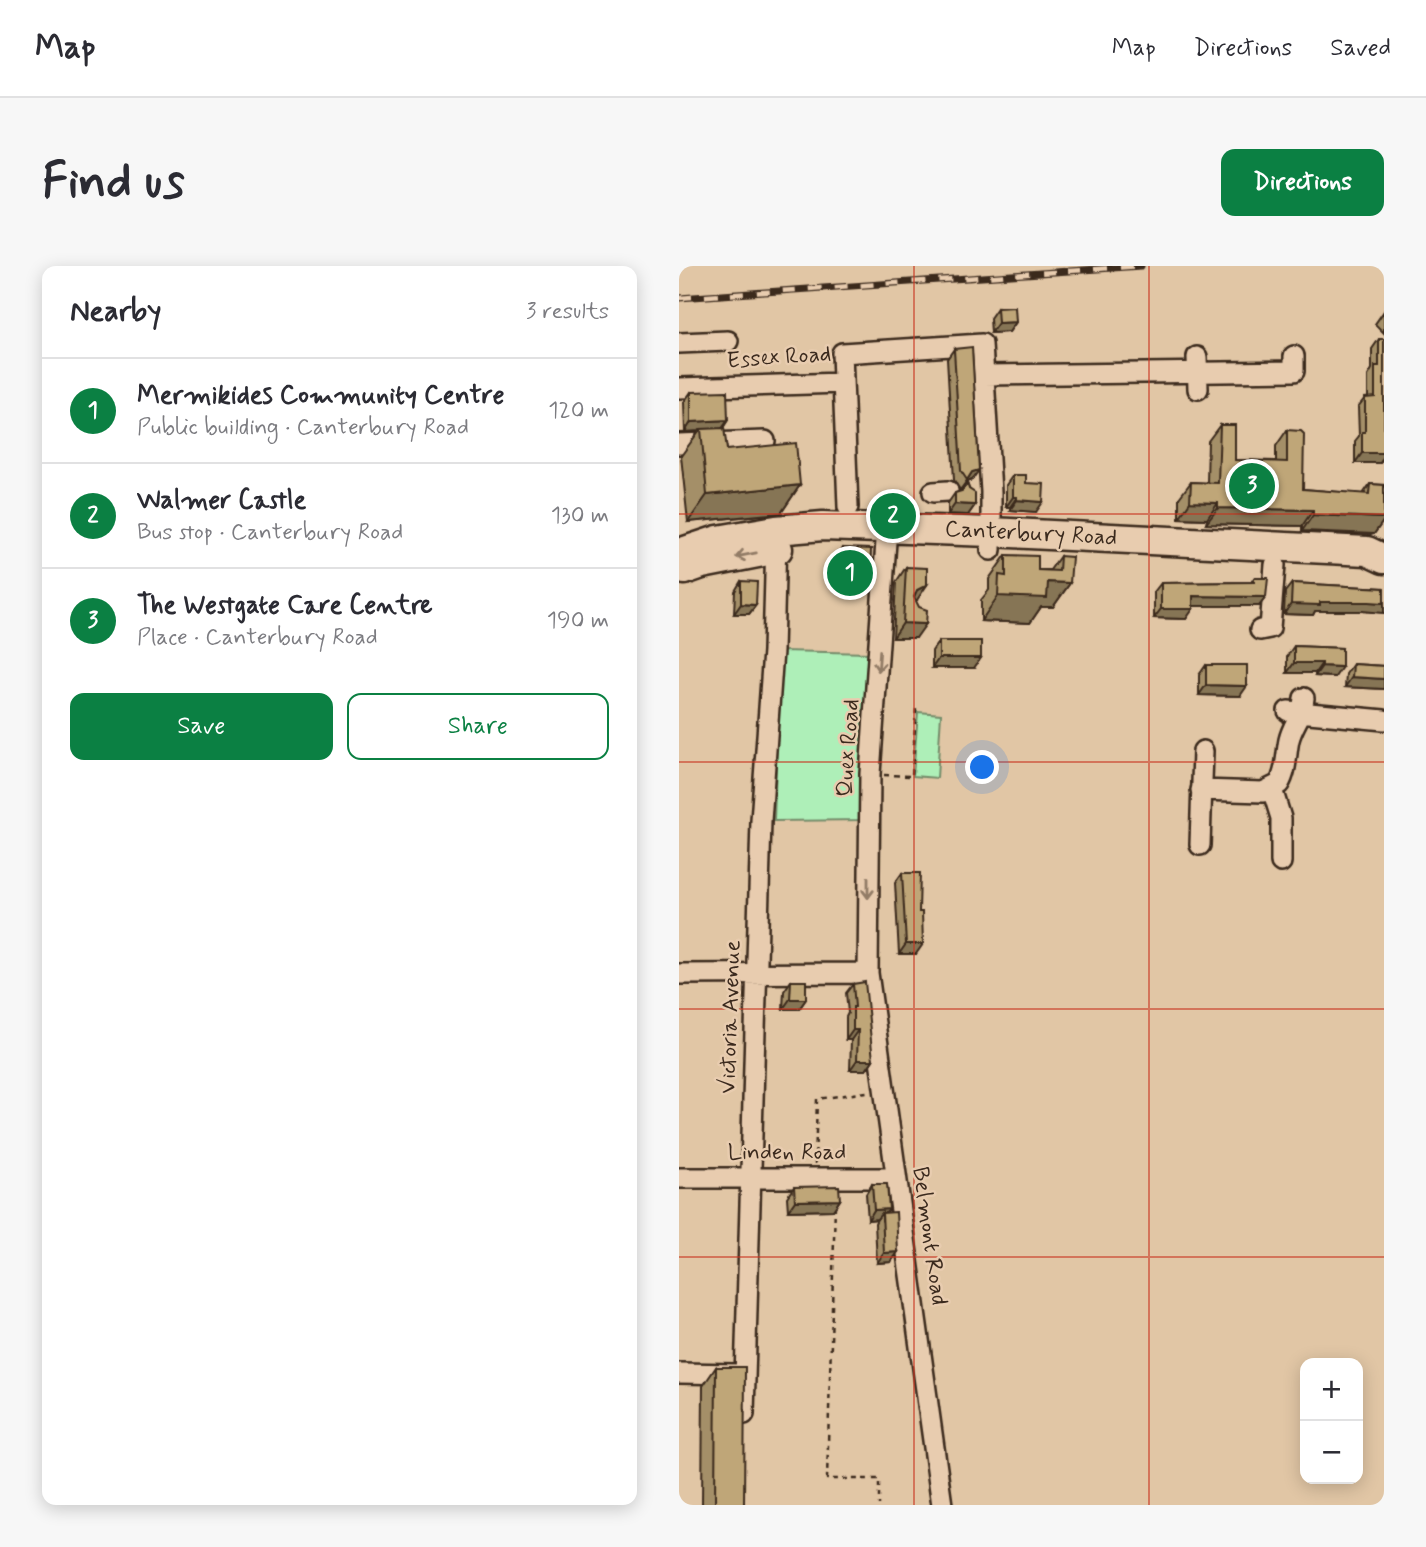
<!DOCTYPE html>
<html lang="en">
<head>
<meta charset="utf-8">
<style>
	body { margin:0; font-family:Mynerve,sans-serif; background:#f7f7f7; color:#2b2b33 }
	.controls { position:absolute; right:21px; bottom:21px; display:grid; overflow:hidden; border-radius:14px; box-shadow:0 4px 18px #0003 }
	.controls button { width:63px; height:63px; display:grid; place-items:center; padding:0; border:0; border-bottom:2px solid #e1e1e2; background:#fff; color:#2b2b33; font:35px sans-serif }
	.you { position:absolute; left:304px; top:502px; width:24px; height:24px; margin:-18px; border:5px solid #fff; border-radius:50%; background:#1a73e8; box-shadow:0 0 0 10px #1a73e833 }
	.badge { display:grid; place-items:center; width:46px; height:46px; border-radius:50%; background:#0b8043; color:#fff; font-size:23px; font-weight:700 }
	.pin { position:absolute; translate:-50% -50%; border:4px solid #fff; box-shadow:0 2px 7px #0006 }
	.list { margin:0; padding:0; list-style:none }
	h2 { display:flex; justify-content:space-between; align-items:center; height:91px; margin:0; padding:0 28px; font-size:30px }
	h2 small { font-size:23px; font-weight:400; color:#7c7c81 }
	.list li { display:grid; grid-template-columns:46px 1fr auto; gap:21px; align-items:center; box-sizing:border-box; height:105px; padding:0 28px; border-top:2px solid #e1e1e2 }
	.list b { display:block; font-size:26px; white-space:nowrap }
	.list p { margin:0; font-size:23px; white-space:nowrap; color:#7c7c81 }
	.list em { font-size:23px; font-style:normal; color:#7c7c81 }
	.actions { display:flex; gap:14px; padding:21px 28px }
	.actions a { flex:1; padding:16px 0; border:2px solid #0b8043; border-radius:14px; text-align:center; font-size:24px; color:#0b8043 }
	.actions .main { background:#0b8043; color:#fff }
	.map { position:relative; flex:none; width:705px; height:1239px; overflow:hidden; border-radius:14px }
	header { display:flex; align-items:center; gap:42px; box-sizing:border-box; height:98px; padding:0 35px; background:#fff; border-bottom:2px solid #e1e1e2 }
	header strong { font-size:33px }
	nav { display:flex; gap:38px; margin-inline-start:auto; font-size:24px }
	.intro { display:flex; align-items:center; justify-content:space-between; box-sizing:border-box; height:168px; padding:0 42px }
	h1 { margin:0; font-size:49px }
	.button { padding:18px 32px; border-radius:14px; background:#0b8043; color:#fff; font-size:24px; font-weight:700 }
	main { display:flex; gap:42px; padding:0 42px }
	aside { flex:1; background:#fff; border-radius:14px; box-shadow:0 4px 18px #0003 }
	.map>svg:first-child { display:block }
	.green { fill:#aeefb8; stroke:#748c6b; stroke-width:2 }
	.lines { fill:none; stroke-linecap:round; stroke-linejoin:round }
	.minor-casing { stroke:#3b2a1e; stroke-width:24 }
	.highway-casing { stroke:#3b2a1e; stroke-width:33 }
	.path { stroke:#3b2a1e; stroke-width:2.5; stroke-dasharray:5 5; stroke-linecap:butt }
	.minor { stroke:#e8ccaf; stroke-width:19 }
	.highway { stroke:#e8ccaf; stroke-width:28 }
	.rail-casing { stroke:#3b2a1e; stroke-width:7 }
	.rail { stroke:#e8ccaf; stroke-width:4.5; stroke-dasharray:13; stroke-linecap:butt }
	.wall { fill:#a48f67; stroke:#3b2a1e; stroke-width:2 }
	.shaded-wall { fill:#867454; stroke:#3b2a1e; stroke-width:2 }
	.building { fill:#bfa678; stroke:#3b2a1e; stroke-width:2 }
	.oneway { stroke:#927b66 }
	.grid { fill:none; stroke:#c8321e; stroke-width:2; stroke-opacity:0.55 }
	.labels { text-anchor:middle; dominant-baseline:central; stroke-width:5; stroke-linejoin:round; paint-order:stroke }
	.street-label { font-size:23px; fill:#3b2a1e; stroke:#e8ccaf }
</style>
</head>
<body>
<header>
<strong>Map</strong>
<nav><a>Map</a><a>Directions</a><a>Saved</a></nav>
</header>
<div class="intro"><h1>Find us</h1><a class="button">Directions</a></div>
<main>
<aside>
<h2>Nearby<small>3 results</small></h2>
<ul class="list">
<li><span class="badge">1</span><div><b>Mermikides Community Centre</b><p>Public building · Canterbury Road</p></div><em>120 m</em></li>
<li><span class="badge">2</span><div><b>Walmer Castle</b><p>Bus stop · Canterbury Road</p></div><em>130 m</em></li>
<li><span class="badge">3</span><div><b>The Westgate Care Centre</b><p>Place · Canterbury Road</p></div><em>190 m</em></li>
</ul>
<div class="actions"><a class="main">Save</a><a>Share</a></div>
</aside>
<div class="map">
<svg width="705" height="1239" viewBox="0 0 705 1239">
	<rect width="100%" height="100%" fill="#e1c6a5"/>
	<filter id="ink" filterUnits="userSpaceOnUse"><feTurbulence type="fractalNoise" baseFrequency=".0143" numOctaves="2"/><feDisplacementMap in="SourceGraphic" scale="14" xChannelSelector="R" yChannelSelector="G"/><feConvolveMatrix kernelMatrix="1 2 1 2 8 2 1 2 1" color-interpolation-filters="sRGB"/></filter>
	<g filter="url(#ink)">
		<path class="green" d="M101 385 192 387 187 554 95 555Z
			M239 446 262 448 258 512 234 510Z"/>
		<g class="lines">
			<defs>
				<path id="minor" d="M0 77 49 75
					M518 91 519 123
					M305 109 615 105V90
					M0 122 163 117
					M0 178 86 175
					M254 226 269 225
					M169 241 163 87 303 78 312 226V284
					M208 261 191 508 189 707 263 1239
					M581 364 591 362 596 299
					M609 445 705 454
					M593 523 602 552V596
					M522 524 584 526 600 518C608 505 607 488 610 474 614 457 624 450 625 432
					M521 579 524 485
					M0 708 189 707
					M0 912H216
					M0 1107 58 1108
					M65 1148 82 555 94 385 97 272"/>
				<path id="highway" d="M0 287 39 274 97 264 144 260 312 266 688 285 705 293
					M6 304 23 298 99 283"/>
			</defs>
			<use href="#minor" class="minor-casing"/>
			<use href="#highway" class="highway-casing"/>
			<path class="path" d="M205 509 233 510 237 443
				M136 898 138 833 188 826
				M156 939 148 1213H200V1239"/>
			<use href="#minor" class="minor"/>
			<use href="#highway" class="highway"/>
			<defs>
				<path id="rail" d="M0 32 462 0"/>
			</defs>
			<use href="#rail" class="rail-casing"/>
			<use href="#rail" class="rail"/>
		</g>
		<path class="wall" d="M318 42 337 56 330 66 312 67 311 52Z
			M705 45V67L696 58Z
			M700 73H705V190L701 197H676V175L680 170 679 141 686 132H689V110L693 103V83Z
			M275 83 293 214 287 216 281 224 275 214 268 93Z
			M12 126 49 154 44 162 48 184 121 219 102 247 9 256 2 190 20 165 6 166 5 136Z
			M541 159 556 194 597 195V180L608 164 624 223 684 228 691 218 705 219V254L695 268 623 265V260L527 258 528 253 500 252V232L512 216 528 217 529 175Z
			M334 209 347 217 357 246 331 244V241H327V219Z
			M288 217 296 239 289 249 269 248V237L276 227 282 225Z
			M164 282 191 313 184 322 156 321 157 292Z
			M327 289 359 304H371L381 290 391 317 374 341H362L351 357 302 355V334L310 324V313Z
			M227 301 238 334H237V372H214L217 316Z
			M575 312 587 331 580 340H514L507 353 475 352V326L482 317 572 316Z
			M62 315 77 339 70 348H55L56 325Z
			M613 317 705 322V347L683 345H636L634 349 605 348 606 326Z
			M260 375 295 402H253V385Z
			M615 380 663 382 656 411 636 410V407H608V390Z
			M674 398 705 400V423L666 421 667 408Z
			M527 399 561 430 520 429V409Z
			M223 607 240 646 237 688H220L216 617Z
			M112 715 127 733 120 743H104L105 725Z
			M174 718 194 794 187 804H171L172 774H167V751L169 747 167 727Z
			M193 918 210 943 207 947 212 996 198 997 196 957 198 953 189 954 187 928Z
			M115 921 161 934 154 944 109 945 108 931Z
			M37 1101 65 1239H23L24 1120Z"/>
		<path class="shaded-wall" d="M337 56 330 66 312 67 319 57Z
			M49 154 42 164 22 163 20 165 6 166 12 156Z
			M683 187H705V190L701 197H676Z
			M300 204 293 214 287 216 293 206Z
			M121 219 102 247 9 256 28 229Z
			M334 231H338L331 241H327Z
			M338 234 364 236 357 246 331 244Z
			M511 236 539 237 528 253 500 252Z
			M276 238 296 239 289 249 269 248Z
			M539 242 634 244 623 260 527 258Z
			M634 249 705 252V254L695 268 623 265Z
			M163 311 191 313 184 322 156 321Z
			M369 316 391 317 374 341H362L351 357 302 355 319 330Z
			M248 319 238 334 228 338 238 324Z
			M514 330 587 331 580 340H507Z
			M641 336H690L705 337V347L683 345H636L634 349 605 348 612 338Z
			M62 338 77 339 70 348H55Z
			M482 343H514L507 353 475 352Z
			M224 357 247 358 237 372H214Z
			M260 392H302L295 402H253Z
			M615 397H643L636 407H608Z
			M643 400 663 401 656 411 636 410Z
			M673 411 705 413V423L666 421Z
			M527 419 568 420 561 430 520 429Z
			M227 678H244L237 688H220Z
			M111 733H127L120 743H104Z
			M174 764H179L172 774H167Z
			M178 794H194L187 804H171Z
			M161 934 154 944 109 945 116 935Z
			M210 943 203 953V947L198 953 189 954 195 944Z
			M219 986 212 996 198 997 205 987Z"/>
		<path class="building" d="M336 41 337 56 319 57 318 42Z
			M700 73H705V187H683V166H686V132L696 131V100H700Z
			M293 81 300 204 293 206 288 214 282 205 275 83Z
			M48 125 49 154 12 156V126Z
			M541 159H556V194L608 196V164L622 165 625 168 624 223 690 228 691 218 705 219V252L634 249V244L539 242V237L511 236 512 216 539 217Z
			M45 162 48 184 117 177 121 219 28 229 22 163Z
			M334 209H347V217L365 218 364 236 338 234V231H334Z
			M288 217 290 223 296 227V239L276 238V227L283 225Z
			M164 282 192 283 191 313 163 311Z
			M327 289 359 290V304L380 305 381 290 393 291 391 317 369 316 368 332 319 330 320 309 327 310Z
			M227 301 248 302V319L238 324 235 331 240 341 248 344 247 358 224 357Z
			M575 312H589L587 331 514 330V343H482V317L575 316Z
			M62 315 78 316 77 339 62 338Z
			M613 317 705 322V337L690 336H641V339L612 338Z
			M260 375H302V392H260Z
			M615 380 663 382V401L643 400V397H615Z
			M674 398 705 400V413L673 411Z
			M527 399H568V420L527 419Z
			M223 607H241L240 646H243L244 678H227Z
			M112 715H127V733H111Z
			M186 716 194 794H178L179 764H174V741H176L174 718Z
			M193 918H208L210 943 195 944Z
			M160 920 161 934 116 935 115 921Z
			M217 946 219 986 205 987 203 947Z
			M37 1101H66L65 1239H36Z"/>
		<defs><path id="oneway-shaft" d="M-6 0H5M1.5-3L5.5 0L1.5 3" fill="none" stroke-width="1.6" stroke-linecap="round" stroke-linejoin="round" transform="scale(1.75)"/></defs>
		<g class="oneway">
			<use href="#oneway-shaft" transform="translate(67 289) rotate(169)"/>
			<use href="#oneway-shaft" transform="translate(200 395) rotate(94)"/>
			<use href="#oneway-shaft" transform="translate(189 622) rotate(90)"/>
		</g>
	</g>
	<path class="grid" d="M235 0V1239M470 0V1239M0 248H705M0 496H705M0 743H705M0 991H705"/>
	<g class="labels">
		<g class="street-label">
			<text transform="translate(100 92) rotate(-4)">Essex Road</text>
			<text transform="translate(352 268) rotate(3)">Canterbury Road</text>
			<text transform="translate(170 482) rotate(-86)">Quex Road</text>
			<text transform="translate(52 751) rotate(-88)">Victoria Avenue</text>
			<text x="108" y="887">Linden Road</text>
			<text transform="translate(250 970) rotate(82)">Belmont Road</text>
		</g>
	</g>
</svg>
<div class="controls">
<button>+</button>
<button>−</button>
</div>
<div class="you"></div>
<div class="pin badge" style="left:171px;top:307px">1</div>
<div class="pin badge" style="left:214px;top:250px">2</div>
<div class="pin badge" style="left:573px;top:220px">3</div>
</div>
</main>
</body>
</html>
